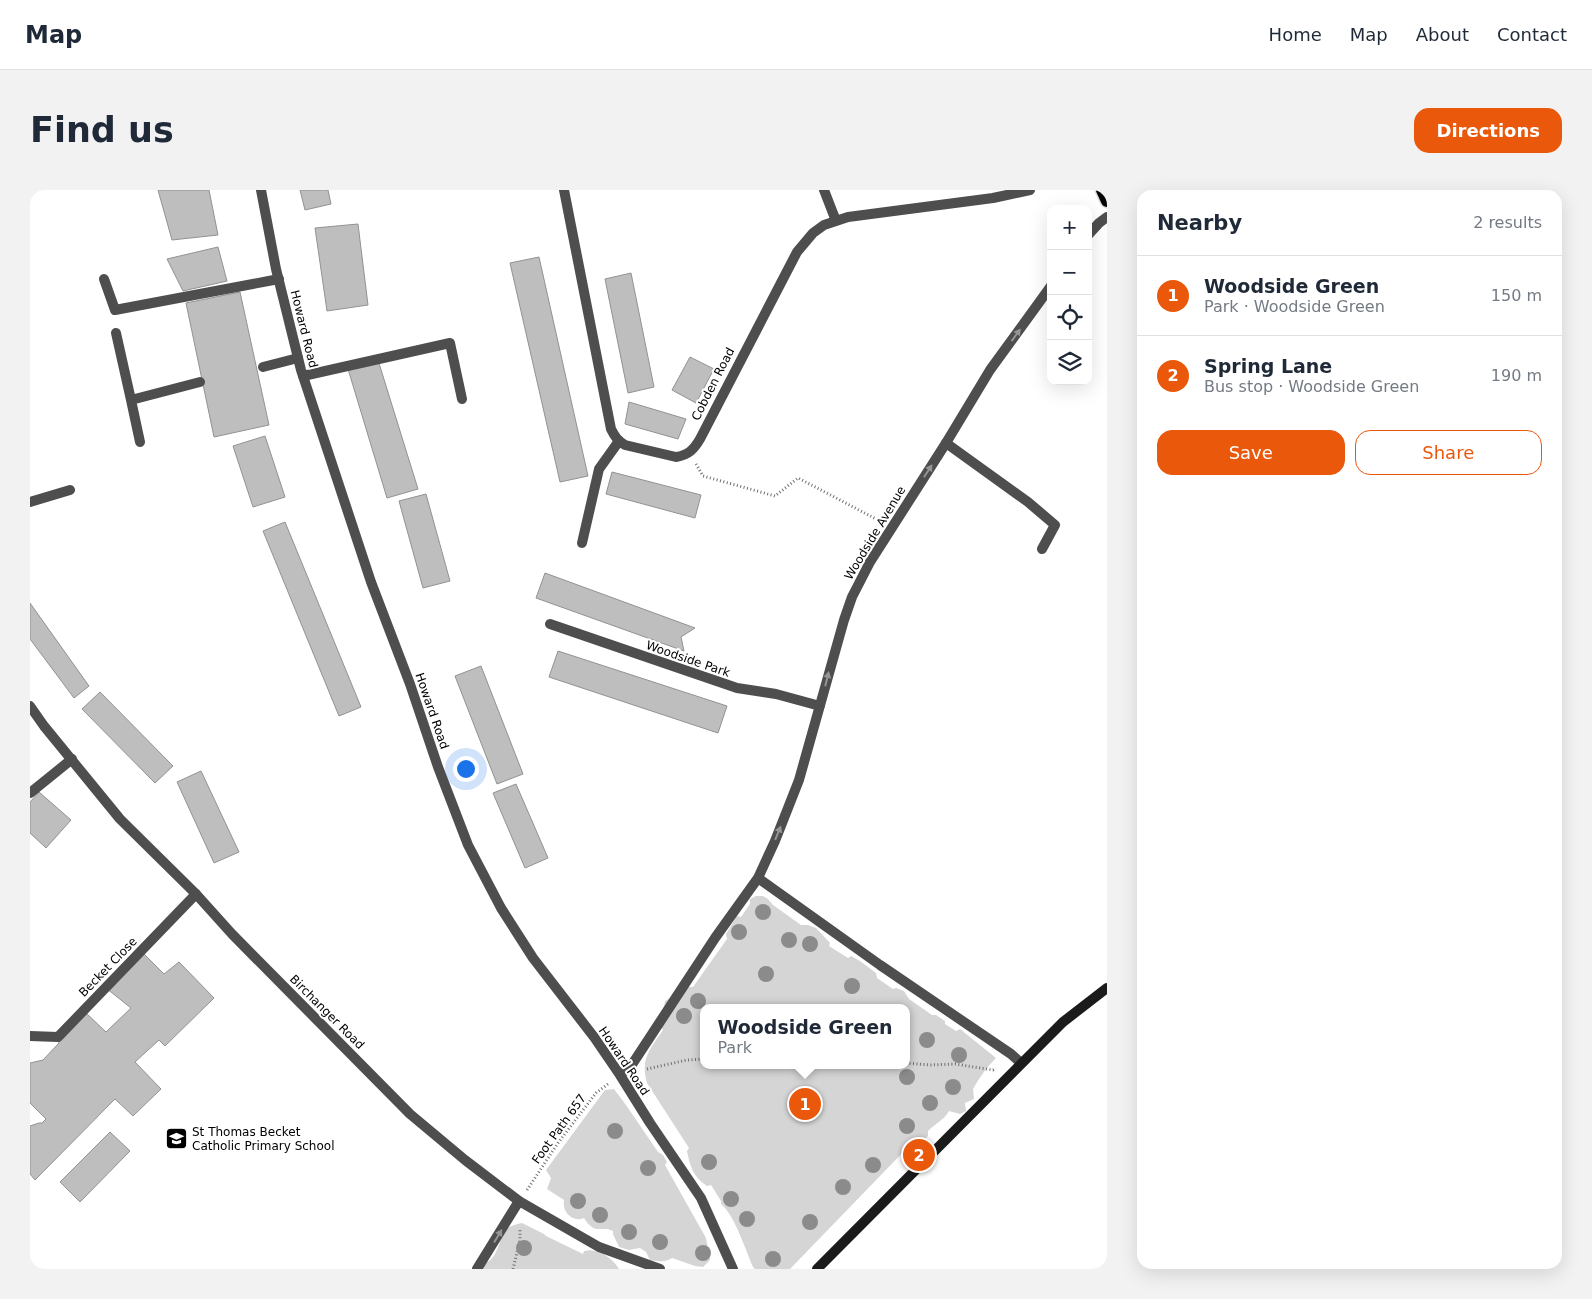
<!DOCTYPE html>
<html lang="en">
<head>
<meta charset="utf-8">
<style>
	body { margin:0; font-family:"DejaVu Sans",sans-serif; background:#f2f2f3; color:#1f2937 }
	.controls { position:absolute; right:15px; top:15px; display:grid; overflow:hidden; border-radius:10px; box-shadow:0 5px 20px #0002 }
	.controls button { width:45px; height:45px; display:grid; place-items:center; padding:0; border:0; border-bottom:1px solid #e0e1e3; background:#fff; color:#1f2937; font:25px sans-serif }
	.you { position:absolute; left:435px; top:578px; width:18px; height:18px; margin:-12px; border:4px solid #fff; border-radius:50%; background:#1a73e8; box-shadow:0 0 0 8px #1a73e833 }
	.badge { display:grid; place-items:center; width:32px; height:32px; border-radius:50%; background:#ea580c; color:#fff; font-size:16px; font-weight:700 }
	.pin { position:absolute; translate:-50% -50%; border:2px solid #fff; box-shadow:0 1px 5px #0006 }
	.popup { position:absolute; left:670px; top:814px; width:210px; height:65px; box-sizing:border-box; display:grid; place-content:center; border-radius:10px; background:#fff; filter:drop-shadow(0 1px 4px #0005); font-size:16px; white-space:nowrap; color:#747a83 }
	.popup b { font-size:19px; color:#1f2937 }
	.popup::after { content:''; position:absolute; left:50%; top:100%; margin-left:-10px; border:10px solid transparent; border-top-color:#fff }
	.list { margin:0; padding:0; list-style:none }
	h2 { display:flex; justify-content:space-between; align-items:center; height:65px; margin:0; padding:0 20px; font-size:21px }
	h2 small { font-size:16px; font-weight:400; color:#747a83 }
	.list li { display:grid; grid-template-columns:32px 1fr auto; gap:15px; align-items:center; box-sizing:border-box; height:80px; padding:0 20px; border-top:1px solid #e0e1e3 }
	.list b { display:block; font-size:19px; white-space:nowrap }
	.list p { margin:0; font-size:16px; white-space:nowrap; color:#747a83 }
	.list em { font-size:16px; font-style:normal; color:#747a83 }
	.actions { display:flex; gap:10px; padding:15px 20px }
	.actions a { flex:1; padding:11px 0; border:1px solid #ea580c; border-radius:15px; text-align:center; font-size:18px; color:#ea580c }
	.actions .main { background:#ea580c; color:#fff }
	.icon { flex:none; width:28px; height:28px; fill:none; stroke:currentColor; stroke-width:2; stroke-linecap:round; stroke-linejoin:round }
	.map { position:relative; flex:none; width:1077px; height:1079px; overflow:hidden; border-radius:15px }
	header { display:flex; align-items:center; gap:30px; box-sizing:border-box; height:70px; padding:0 25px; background:#fff; border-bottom:1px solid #e0e1e3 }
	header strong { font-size:24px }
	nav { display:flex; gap:28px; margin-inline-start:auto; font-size:18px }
	.intro { display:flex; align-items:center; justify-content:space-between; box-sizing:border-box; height:120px; padding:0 30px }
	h1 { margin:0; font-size:35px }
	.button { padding:12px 22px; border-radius:15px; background:#ea580c; color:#fff; font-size:18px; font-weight:700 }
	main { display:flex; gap:30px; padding:0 30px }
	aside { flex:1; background:#fff; border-radius:15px; box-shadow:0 5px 20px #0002 }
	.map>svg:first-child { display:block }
	.green { fill:#d5d5d5; fill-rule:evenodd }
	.building { fill:#bebebe; stroke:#929292 }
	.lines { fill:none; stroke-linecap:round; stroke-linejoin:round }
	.primary-casing { stroke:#dbdbdb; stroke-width:15 }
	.path { stroke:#707070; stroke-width:3; stroke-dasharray:1 2.5; stroke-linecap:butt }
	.service { stroke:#4e4e4e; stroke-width:10 }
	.minor { stroke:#4e4e4e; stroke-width:10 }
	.tertiary { stroke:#4e4e4e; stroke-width:10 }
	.secondary { stroke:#1b1b1b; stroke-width:10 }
	.primary { stroke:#000; stroke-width:12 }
	.tree { fill:#8b8b8b }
	.oneway { fill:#959595 }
	.labels { text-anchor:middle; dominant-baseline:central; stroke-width:4; stroke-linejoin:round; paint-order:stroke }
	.street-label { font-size:12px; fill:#000; stroke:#fff }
	.poi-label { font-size:12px; fill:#000; stroke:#fff; text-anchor:start }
</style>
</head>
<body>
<header>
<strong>Map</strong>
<nav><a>Home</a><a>Map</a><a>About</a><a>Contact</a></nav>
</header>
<div class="intro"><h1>Find us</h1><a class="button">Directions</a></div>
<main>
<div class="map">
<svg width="1077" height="1079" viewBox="0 0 1077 1079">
	<rect width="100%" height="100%" fill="#fff"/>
	<path class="green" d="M726 706H733L738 709 743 715 771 735H778L786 738 800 753 799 756 818 768 821 766 830 771 846 783 847 788 863 799 866 798 874 801 879 809 902 825H906L915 831V834L926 841 930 839 966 868C957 877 949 888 943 899L944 909 935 913 936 921 930 924 919 921C913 931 906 933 898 941V946L887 956 880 955 760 1079H725L723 1077C716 1061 704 1024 691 1014V1011L681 995 677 996C663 987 660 976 657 961L659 958 617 893C610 869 620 859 633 840L631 837 635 811 659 797H663L697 749 696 744 707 726 711 727 720 714V709ZM674 818H876V875H674Z
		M584 899 596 915 628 962 633 965 637 972 635 975 676 1048 680 1070 673 1077 665 1076 642 1068C635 1073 628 1071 620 1070L616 1062 610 1058 599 1060 589 1057 583 1044V1041C571 1035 565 1046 554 1028 542 1033 532 1022 534 1010L517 999 521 988 516 980 575 900Z
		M492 1033 514 1044 516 1046 553 1064 554 1061C567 1057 583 1068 589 1079H449L450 1076C456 1073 462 1070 465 1064 475 1045 468 1038 492 1033Z"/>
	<path class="building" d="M128 0H179L188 45 142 50Z
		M270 0H298L301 14 275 20Z
		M328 34 338 115 297 121 285 38Z
		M188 57 197 91 153 101 137 69Z
		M509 67 558 286 530 292 480 73Z
		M601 83 624 197 598 203 575 89Z
		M210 102 239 235 184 247 156 113Z
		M660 167 684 179 666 213 642 200Z
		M348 170 388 299 357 308 318 179Z
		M599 212 656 229 648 249 595 234Z
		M235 246 255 307 223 317 203 256Z
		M582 282 671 305 665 328 576 304Z
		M396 304 420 391 393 398 369 311Z
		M255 332 331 517 309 526 233 341Z
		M515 383 665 438 651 447 654 461 506 408Z
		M0 413 59 496 44 508 0 449Z
		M528 461 697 516 688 543 519 487Z
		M451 476 493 584 467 594 425 486Z
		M70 502 143 576 125 593 52 519Z
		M171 581 209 662 184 673 147 592Z
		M486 594 518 668 495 678 463 603Z
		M9 602 41 630 16 658 0 643V612Z
		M114 764 134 784 149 772 184 808 135 856 129 850 105 872 131 899 103 926 85 909 5 990 0 984V936L9 933H12L16 929 0 913V873L13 870 29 853 28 850 55 822 76 842 101 818 76 798Z
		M80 942 100 961 50 1012 30 992Z"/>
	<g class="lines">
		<defs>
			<path id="primary" d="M1072 0 1077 11"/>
		</defs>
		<use href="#primary" class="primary-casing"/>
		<path class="path" d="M666 274 673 286 745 306 768 288 848 330
			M876 873 900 875 925 874 963 880 965 879
			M617 879 657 870 674 869
			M497 1000 528 953 566 903 578 894
			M483 1079 490 1050V1039"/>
		<path class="service" d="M74 89 85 120 249 89
			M86 143 101 210 170 192
			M233 177 268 168
			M273 186 420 153 432 209
			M101 210 110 252
			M916 253 998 312 1025 335 1012 359
			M0 312 40 300
			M552 353 569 279 589 251
			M0 603 42 569"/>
		<path class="minor" d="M231 0 246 79 271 180 341 392 380 494 408 577 438 655 471 718 503 768 564 847 590 885 620 933 671 1008 703 1079
			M534 0 581 239C585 247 588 251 595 255L646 267C659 265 664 259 670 249L767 62 783 43 794 35 818 27 963 8 1000 0
			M794 0 806 31
			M1058 45 1069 33 1077 27
			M520 434 707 498 746 504 790 516
			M728 688 850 775 981 864 991 873
			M0 846 28 847 166 704
			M590 885 603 873 685 748 728 688 745 651 769 590 814 430 822 407 840 372 916 253 960 180 1021 96
			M447 1079 489 1011"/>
		<path class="tertiary" d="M0 516 14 536 90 629 166 704 202 744 380 924 435 970 489 1011 569 1057 630 1079"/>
		<path class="secondary" d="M787 1079 1033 832 1077 798"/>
		<use href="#primary" class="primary"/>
	</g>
	<g class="tree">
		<circle cx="733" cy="722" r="8"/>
		<circle cx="709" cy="742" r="8"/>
		<circle cx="759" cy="750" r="8"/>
		<circle cx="780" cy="754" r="8"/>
		<circle cx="736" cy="784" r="8"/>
		<circle cx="822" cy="796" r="8"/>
		<circle cx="668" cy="811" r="8"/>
		<circle cx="654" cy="826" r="8"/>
		<circle cx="897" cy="850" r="8"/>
		<circle cx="929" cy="865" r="8"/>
		<circle cx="877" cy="887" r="8"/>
		<circle cx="923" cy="897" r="8"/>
		<circle cx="900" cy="913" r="8"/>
		<circle cx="877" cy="936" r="8"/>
		<circle cx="585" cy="941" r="8"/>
		<circle cx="679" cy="972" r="8"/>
		<circle cx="843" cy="975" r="8"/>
		<circle cx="618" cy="978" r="8"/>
		<circle cx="813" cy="997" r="8"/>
		<circle cx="701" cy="1009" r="8"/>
		<circle cx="548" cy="1011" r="8"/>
		<circle cx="570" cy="1025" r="8"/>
		<circle cx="717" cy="1029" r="8"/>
		<circle cx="780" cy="1032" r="8"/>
		<circle cx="599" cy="1042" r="8"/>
		<circle cx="630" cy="1052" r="8"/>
		<circle cx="494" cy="1058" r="8"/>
		<circle cx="673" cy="1063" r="8"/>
		<circle cx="743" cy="1069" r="8"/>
	</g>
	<defs><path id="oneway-solid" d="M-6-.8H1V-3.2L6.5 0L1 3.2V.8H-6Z" transform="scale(1.25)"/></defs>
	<g class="oneway">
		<use href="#oneway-solid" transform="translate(986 145) rotate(-54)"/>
		<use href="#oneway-solid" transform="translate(898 281) rotate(-57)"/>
		<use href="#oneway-solid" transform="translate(797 489) rotate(-76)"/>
		<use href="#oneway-solid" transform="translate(748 643) rotate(-68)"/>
		<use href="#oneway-solid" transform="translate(468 1046) rotate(-59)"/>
	</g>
	<defs>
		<symbol id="school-square" viewBox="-11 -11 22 22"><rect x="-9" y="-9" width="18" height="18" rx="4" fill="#000" stroke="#fff"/><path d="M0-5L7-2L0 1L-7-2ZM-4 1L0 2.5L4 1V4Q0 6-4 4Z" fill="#fff"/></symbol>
	</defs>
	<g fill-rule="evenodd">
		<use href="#school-square" x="134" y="936" width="25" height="25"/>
	</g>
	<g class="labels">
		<g class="street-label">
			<text transform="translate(274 139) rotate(76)">Howard Road</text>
			<text transform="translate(683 194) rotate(-63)">Cobden Road</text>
			<text transform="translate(845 343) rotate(-59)">Woodside Avenue</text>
			<text transform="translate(658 469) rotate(19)">Woodside Park</text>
			<text transform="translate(402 521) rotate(71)">Howard Road</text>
			<text transform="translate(78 777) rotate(-46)">Becket Close</text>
			<text transform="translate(297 822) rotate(45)">Birchanger Road</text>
			<text transform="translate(594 871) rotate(56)">Howard Road</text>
			<text transform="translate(529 939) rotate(-54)">Foot Path 657</text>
		</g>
		<g class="poi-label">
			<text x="162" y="942">St Thomas Becket<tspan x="162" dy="14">Catholic Primary School</tspan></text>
		</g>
	</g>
</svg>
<div class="controls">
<button>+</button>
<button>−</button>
<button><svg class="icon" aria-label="locate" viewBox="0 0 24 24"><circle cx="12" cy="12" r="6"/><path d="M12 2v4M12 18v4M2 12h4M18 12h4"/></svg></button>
<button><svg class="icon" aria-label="layers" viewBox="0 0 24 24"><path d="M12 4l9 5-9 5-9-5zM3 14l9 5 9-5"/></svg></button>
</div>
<div class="you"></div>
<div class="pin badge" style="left:775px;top:914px">1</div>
<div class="popup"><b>Woodside Green</b>Park</div>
<div class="pin badge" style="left:889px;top:965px">2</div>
</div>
<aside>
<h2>Nearby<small>2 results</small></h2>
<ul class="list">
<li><span class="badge">1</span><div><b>Woodside Green</b><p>Park · Woodside Green</p></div><em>150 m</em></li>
<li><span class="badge">2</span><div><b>Spring Lane</b><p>Bus stop · Woodside Green</p></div><em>190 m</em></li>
</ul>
<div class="actions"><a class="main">Save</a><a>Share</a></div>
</aside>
</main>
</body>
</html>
